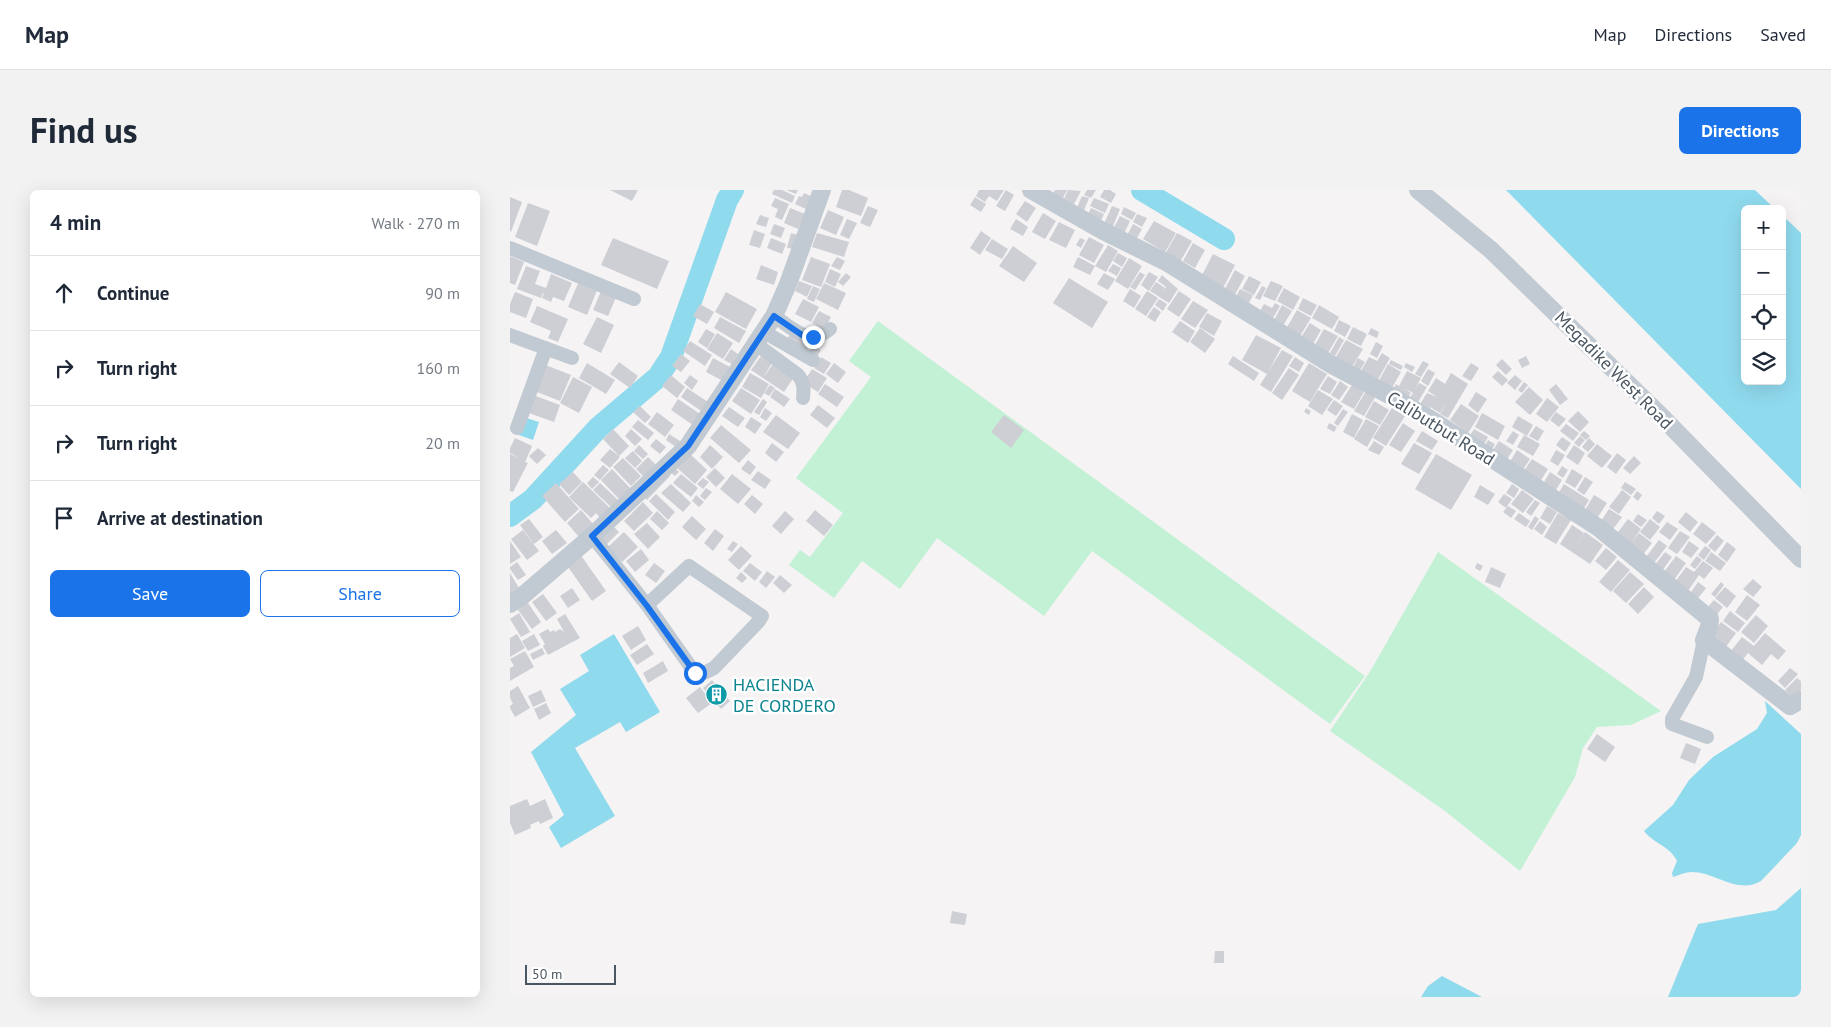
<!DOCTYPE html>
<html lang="en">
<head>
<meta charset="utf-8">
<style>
	body { margin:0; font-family:"PT Sans",sans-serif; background:#f2f2f3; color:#1f2937 }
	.controls { position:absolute; right:15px; top:15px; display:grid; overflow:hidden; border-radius:8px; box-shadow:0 5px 20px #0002 }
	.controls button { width:45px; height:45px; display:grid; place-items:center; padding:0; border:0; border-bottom:1px solid #e0e1e3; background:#fff; color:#1f2937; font:25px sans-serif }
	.scale { position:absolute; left:15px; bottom:12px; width:91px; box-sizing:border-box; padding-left:5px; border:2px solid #4a5661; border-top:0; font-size:14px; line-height:18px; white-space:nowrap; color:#4a5661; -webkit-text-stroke:4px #fff; paint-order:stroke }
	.stop { position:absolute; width:15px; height:15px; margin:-11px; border:4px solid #1a73e8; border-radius:50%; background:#fff }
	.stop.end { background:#1a73e8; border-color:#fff; box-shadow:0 1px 5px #0008 }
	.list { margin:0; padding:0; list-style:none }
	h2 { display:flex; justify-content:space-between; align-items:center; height:65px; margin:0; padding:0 20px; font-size:21px }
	h2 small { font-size:16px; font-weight:400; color:#747a83 }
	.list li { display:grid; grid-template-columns:32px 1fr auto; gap:15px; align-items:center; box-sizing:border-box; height:75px; padding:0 20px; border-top:1px solid #e0e1e3 }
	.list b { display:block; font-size:19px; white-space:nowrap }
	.list em { font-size:16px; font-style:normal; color:#747a83 }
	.actions { display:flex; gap:10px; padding:15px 20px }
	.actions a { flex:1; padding:11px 0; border:1px solid #1a73e8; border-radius:8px; text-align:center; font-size:18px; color:#1a73e8 }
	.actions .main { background:#1a73e8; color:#fff }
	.icon { flex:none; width:28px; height:28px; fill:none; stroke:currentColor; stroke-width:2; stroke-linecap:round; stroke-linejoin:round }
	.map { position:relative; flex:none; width:1291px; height:807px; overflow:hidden; border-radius:8px }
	header { display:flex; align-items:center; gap:30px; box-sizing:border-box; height:70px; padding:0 25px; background:#fff; border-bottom:1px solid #e0e1e3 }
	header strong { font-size:24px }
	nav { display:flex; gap:28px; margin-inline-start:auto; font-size:18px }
	.intro { display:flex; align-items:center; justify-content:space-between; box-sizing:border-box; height:120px; padding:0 30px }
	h1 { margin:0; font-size:35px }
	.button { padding:12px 22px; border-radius:8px; background:#1a73e8; color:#fff; font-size:18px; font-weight:700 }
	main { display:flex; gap:30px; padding:0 30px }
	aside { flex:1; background:#fff; border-radius:8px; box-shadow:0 5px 20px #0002 }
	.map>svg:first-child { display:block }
	.green { fill:#c3f1d5 }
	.water { fill:#90daee }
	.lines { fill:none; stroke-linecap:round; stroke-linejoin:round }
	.river { stroke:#90daee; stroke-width:22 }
	.building { fill:#cdcfd5 }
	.minor { stroke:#c1cad2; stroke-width:14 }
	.tertiary { stroke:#c1cad2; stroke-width:18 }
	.route { stroke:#1a73e8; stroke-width:6 }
	.labels { text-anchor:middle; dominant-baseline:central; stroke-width:5; stroke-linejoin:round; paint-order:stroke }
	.street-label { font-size:18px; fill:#4a5661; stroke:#fff }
	.culture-label { font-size:18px; fill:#0d838f; stroke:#fff; text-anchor:start }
</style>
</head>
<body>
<header>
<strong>Map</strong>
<nav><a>Map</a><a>Directions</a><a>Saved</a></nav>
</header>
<div class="intro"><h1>Find us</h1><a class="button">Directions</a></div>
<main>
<aside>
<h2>4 min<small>Walk · 270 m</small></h2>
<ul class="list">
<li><svg class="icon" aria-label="ahead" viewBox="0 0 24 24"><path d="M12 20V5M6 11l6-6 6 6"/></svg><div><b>Continue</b></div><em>90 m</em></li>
<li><svg class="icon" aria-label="right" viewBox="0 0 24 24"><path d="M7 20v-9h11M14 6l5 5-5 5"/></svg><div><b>Turn right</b></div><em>160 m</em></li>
<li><svg class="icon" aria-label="right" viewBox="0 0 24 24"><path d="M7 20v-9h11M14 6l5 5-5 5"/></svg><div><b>Turn right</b></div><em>20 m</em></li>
<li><svg class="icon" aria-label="arrive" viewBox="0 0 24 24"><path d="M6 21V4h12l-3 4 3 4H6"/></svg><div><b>Arrive at destination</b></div></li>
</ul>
<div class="actions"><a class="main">Save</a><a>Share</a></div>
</aside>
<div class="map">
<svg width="1291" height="807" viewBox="0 0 1291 807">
	<rect width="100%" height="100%" fill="#f5f3f3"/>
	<path class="green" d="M368 131 855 486 820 534 582 361 534 426 427 348 390 399 352 371 324 408 279 375 290 360 300 367 333 323 286 288 361 187 339 171Z
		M928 362 1151 521 1121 535 1087 537 1073 558 1065 587 1010 681 935 621 820 541 861 480Z"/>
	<path class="water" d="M996 0H1245L1265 19H1235V191H1272V25L1291 43V299Z
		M13 227 29 232 23 250 6 244Z
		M104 444 150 522 116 542 110 532 65 558 105 626 51 658 39 637 54 625 21 562 66 525 50 499 79 481 70 465Z
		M1255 511 1291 544V645L1287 653 1251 691C1228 705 1205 682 1182 682 1176 682 1169 685 1163 687L1162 683 1167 671C1160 656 1144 654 1134 641L1163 615 1179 590 1203 567 1247 539 1257 523Z
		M1291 698V807H1158L1188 734 1266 720Z
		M932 786 972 807H911L918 796Z"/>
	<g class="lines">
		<path class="river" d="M632 0 714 49
			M0 326 23 309 88 238 148 187 161 167 217 10 223 0"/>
	</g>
	<path class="building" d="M100 0H128L122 11Z
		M264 0H272L285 6 282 13 262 4Z
		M276 0H288L286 4Z
		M332 0H339L358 8 351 26 326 17Z
		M469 0H494L487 11 479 6 475 12 466 6Z
		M496 0 504 5 495 21 486 16Z
		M545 0H557L552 10 542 5Z
		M558 0 571 1 564 14 554 9Z
		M577 0H586L581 8 574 5Z
		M594 0H600L606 4 601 13 590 7Z
		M294 3 303 7 298 20 285 14 289 6 292 7Z
		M572 6 579 8 573 23 566 20Z
		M0 7 12 12 1 42 0 41Z
		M465 7 476 14 471 22 460 15Z
		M265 8 279 14 272 30 265 27 268 19 261 16Z
		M584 8 599 14 595 23 580 16Z
		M515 11 526 18 517 32 506 24Z
		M18 13 40 21 27 56 5 47Z
		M358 16 368 20 360 37 350 33Z
		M602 16 610 19 601 41 592 38Z
		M614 17 626 23 622 30 611 24Z
		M280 18 295 24 288 39 274 33Z
		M581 18 594 24 589 35 576 28Z
		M318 20 334 27 326 45 310 38Z
		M533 23 546 31 535 49 522 42Z
		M627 24 637 28 632 37 623 32Z
		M250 25 259 28 256 37 246 34Z
		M610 26 620 31 612 48 601 43Z
		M337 29 347 33 339 49 330 45Z
		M506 29 518 37 513 46 500 39Z
		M644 31 666 43 655 62 633 49Z
		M549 32 565 40 556 58 539 50Z
		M264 34 275 38 271 48 260 44Z
		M623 34 632 39 623 55 614 51Z
		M244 40 255 44 250 58 239 55Z
		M471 41 481 48 470 65 460 58Z
		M281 43 288 45 285 59 277 58Z
		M307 43 339 52 334 67 302 57Z
		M667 43 682 51 670 72 655 64Z
		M579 47 594 55 584 73 569 65Z
		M103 48 159 71 147 99 91 75Z
		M261 48 276 54 272 64 257 58Z
		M570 48 575 50 571 58 566 55Z
		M482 49 498 59 492 69 475 60Z
		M683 53 695 60 685 78 673 71Z
		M598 55 608 61 596 82 585 76Z
		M503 56 527 73 514 92 489 76Z
		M608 63 617 68 612 77 603 71Z
		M703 64 725 75 712 100 690 89Z
		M0 66 14 72 5 95 0 93Z
		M301 67 320 74 311 97 292 90Z
		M327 67 335 71 330 80 321 76Z
		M568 67 585 76 580 85 563 77Z
		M619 68 632 76 618 99 605 91Z
		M603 74 611 78 607 86 598 81Z
		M251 75 268 82 264 95 246 89Z
		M16 76 30 81 25 94 36 98 41 84 62 93 54 111 43 107 41 112 32 108 34 103H33L31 108 7 99Z
		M320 79 331 84 325 97 315 92Z
		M725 80 735 86 722 110 712 104Z
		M630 82 635 85 625 100 620 97Z
		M639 82 648 87 639 101 631 95Z
		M336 83 341 87 333 96 328 92Z
		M594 83 605 89 598 100 587 94Z
		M652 85 668 99 659 113 640 101 646 92 655 98 652 104 656 97 648 91Z
		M739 86 751 92 744 105 732 99Z
		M559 88 598 112 582 138 543 113Z
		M69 91 88 98 77 125 58 117Z
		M289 91 302 96 297 107 285 101Z
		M761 91 773 96 765 111 753 106Z
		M314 93 336 103 328 120 306 109Z
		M303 96 310 99 304 112 297 109Z
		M752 96 756 98 750 110 745 108Z
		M774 98 790 107 783 120 767 111Z
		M92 99 107 105 98 126 83 120Z
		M620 99 631 106 624 118 613 111Z
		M730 99 743 105 736 119 723 112Z
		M637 101 648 108 636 126 625 119Z
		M669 101 681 109 669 127 657 119Z
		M5 102 23 109 16 128 0 122V114Z
		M216 102 247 119 236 139 205 122Z
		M793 108 807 115 801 126 788 119Z
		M293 109 309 117 301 132 285 124Z
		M649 109 657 114 653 121 645 115Z
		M683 111 698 120 685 138 671 129Z
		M765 113 770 116 760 133 747 126 754 114 762 118Z
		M190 114 204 122 197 134 183 126Z
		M772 115 782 121 771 139 762 134Z
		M809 115 829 127 822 139 802 128Z
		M27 116 58 129 48 152 38 148 41 141 20 132Z
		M644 117 651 122 645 132 637 127Z
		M787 120 801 128 787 151 773 144Z
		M309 121 321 127 314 140 302 133Z
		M697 123 712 131 704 146 689 137Z
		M87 127 104 135 91 163 73 154Z
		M210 127 236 141 229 153 204 138Z
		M829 130 841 136 835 147 824 141Z
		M670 131 685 141 678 153 662 142Z
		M800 133 811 140 800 159 788 152Z
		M843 137 857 144 851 156 837 149Z
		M690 138 705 149 695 163 680 152Z
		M861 138 869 142 867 148 858 144Z
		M196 139 205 144 197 158 188 152Z
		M814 139 828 146 815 168 802 160Z
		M207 143 223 153 213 169 197 159Z
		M281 143 300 154 294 164 275 152Z
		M746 145 771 158 758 182 772 160 783 166 761 202 750 195 757 184 732 170Z
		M829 147 834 150 825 166 820 163Z
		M836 150 853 159 839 182 823 172Z
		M180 151 202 165 195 176 173 161Z
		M866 152 873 156 867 168 860 164Z
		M303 155 311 160 305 170 296 165Z
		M221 159 228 164 222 174 214 170Z
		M872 163 880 168 866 193 848 186 859 167 867 171Z
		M171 164 180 171 171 182 162 176Z
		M251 166 262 173 253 188 241 180Z
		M723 166 749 183 744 191 718 174Z
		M1016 166 1020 174 1012 178 1008 170Z
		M311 167 321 173 314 184 304 178Z
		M785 167 794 173 789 182 779 176Z
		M203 168 222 178 215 192 196 182Z
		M848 168 855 172 846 187 840 183Z
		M992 169 1002 179 996 185 986 175Z
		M881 170 893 176 891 180 879 174Z
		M913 171 919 174 911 187 905 184Z
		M109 172 128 186 120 198 100 184Z
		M77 173 105 190 96 204 69 188Z
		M324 173 336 182 328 193 316 184Z
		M799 173 817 184 800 212 782 201Z
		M896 173 905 177 902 182 894 177Z
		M961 173 969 178 961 191 952 186Z
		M33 174 61 185 50 211 22 200Z
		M263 174 284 187 274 202 253 188Z
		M878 174 891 182 879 203 866 196Z
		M779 178 789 185 772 210 762 203Z
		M302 179 317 188 308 202 293 193Z
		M918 179 925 183 918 196 911 191Z
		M897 181 911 188 905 199 909 193 917 197 905 217 897 212 903 203 894 198 901 203 896 210 882 201 886 194 889 196Z
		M988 181 998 190 992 196 982 187Z
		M240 183 259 194 251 208 232 197Z
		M941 183 958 194 938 228 930 224 938 210 930 223 920 217 916 224 907 219 917 203 927 207 918 201 926 188 935 194Z
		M161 185 175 197 167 208 152 196Z
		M180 185 188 191 182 200 174 193Z
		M1005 185 1012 191 1005 200 997 193Z
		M818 186 827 192 820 204 810 199Z
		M63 187 82 197 69 223 50 213Z
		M830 191 838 197 829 210 821 205Z
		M1014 192 1018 195 1012 203 1008 200Z
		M315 194 334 207 327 217 308 204Z
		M1046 194 1058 209 1050 215 1039 200Z
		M260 195 265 198 259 206 254 203Z
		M842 195 854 202 844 219 831 212Z
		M1019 197 1033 210 1020 225 1005 212Z
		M177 198 198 212 191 221 171 207Z
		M231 198 250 210 241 224 222 211Z
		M265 199 280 209 274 217 260 207Z
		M808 200 823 209 812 225 798 216Z
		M856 201 865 207 854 226 844 221Z
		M966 202 977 209 968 223 958 215Z
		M23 205 50 215 44 232 16 222Z
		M1037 208 1049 217 1037 232 1026 224Z
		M168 209 190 224 183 235 161 220Z
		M253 209 257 212 249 225 244 222Z
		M824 210 833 216 826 226 817 220Z
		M864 211 879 220 870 235 855 227Z
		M951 214 969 226 958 243 940 230Z
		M308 215 325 228 317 238 300 225Z
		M130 216 141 227 135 233 123 222Z
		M219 217 235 228 228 237 212 226Z
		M255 218 262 223 256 231 250 227Z
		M796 218 801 221 799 225 794 222Z
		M882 218 895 226 876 256 863 248Z
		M833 219 838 222 828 236 824 233Z
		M1068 221 1079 232 1070 242 1058 231Z
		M147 222 164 235 155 247 138 234Z
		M1046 222 1056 229 1049 237 1040 230Z
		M972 223 995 236 988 250 965 237Z
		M842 224 853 230 844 248 833 242Z
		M266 225 290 243 278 259 253 242Z
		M494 225 514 240 501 258 481 242Z
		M1008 226 1023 235 1017 246 1002 237Z
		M241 227 252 234 245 244 235 237Z
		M856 229 869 236 857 257 844 249Z
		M128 230 144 243 138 250 122 237Z
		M819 233 827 237 824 242 817 238Z
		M893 233 905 241 891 262 879 255Z
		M1056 234 1069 243 1063 251 1050 241Z
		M211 235 241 260 229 273 200 248Z
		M1026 236 1034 241 1028 251 1019 246Z
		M103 239 119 256 109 266 93 249Z
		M121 239 132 249 125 256 115 246Z
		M964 239 978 247 970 261 956 252Z
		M912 241 928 251 922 260 906 251Z
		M1003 241 1009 245 1003 255 996 251Z
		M1074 241 1080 246 1076 250 1070 245Z
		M159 244 170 251 166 257 156 250Z
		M1014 245 1030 254 1023 266 1007 257Z
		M1070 246 1075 250 1069 257 1064 253Z
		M1052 247 1061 253 1055 262 1046 255Z
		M5 248 22 256 15 272 18 273 3 302 0 301V264L9 268 0 263V258Z
		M1079 248 1085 254 1078 262 1072 257Z
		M146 249 156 257 150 264 140 256Z
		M978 250 985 254 979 265 972 261Z
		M864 251 874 257 869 265 858 260Z
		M989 251 1003 260 994 274 980 265Z
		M262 253 274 262 266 272 255 263Z
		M904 253 922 263 909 284 891 274Z
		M1087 254 1102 266 1092 278 1077 266Z
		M129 255 138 264 133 269 124 261Z
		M200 255 213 267 202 279 190 267Z
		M1064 255 1075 263 1068 275 1056 267Z
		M28 258 36 265 27 274 19 266Z
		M100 259 110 267 100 278 90 270Z
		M1007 260 1020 269 1011 283 998 275Z
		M1046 260 1055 265 1048 276 1040 271Z
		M123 261 132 271 125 278 115 268Z
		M179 263 197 280 185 294 166 277Z
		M1107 263 1116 270 1106 284 1097 277Z
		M926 264 962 285 941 320 905 299Z
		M1124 266 1131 273 1120 284 1113 278Z
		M138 267 146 275 134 287 126 279Z
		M113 268 131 286 121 296 103 277Z
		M1022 269 1038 279 1028 295 1012 284Z
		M238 270 246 277 240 285 231 279Z
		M93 275 99 280 90 290 84 285Z
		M163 276 169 282 165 286 159 281Z
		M1052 276 1058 280 1053 288 1047 284Z
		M205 278 215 288 206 297 196 287Z
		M102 279 121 299 110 310 91 290Z
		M1062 279 1073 286 1065 298 1055 292Z
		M155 281 160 286 137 310 132 305Z
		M248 281 261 290 255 299 241 290Z
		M63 282 72 292 59 305 49 294Z
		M1040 282 1052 290 1043 305 1031 297Z
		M171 284 188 298 181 307 163 293Z
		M222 284 241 299 228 314 210 299Z
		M83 287 89 292 82 299 77 293Z
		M1075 287 1083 292 1074 305 1067 300Z
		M193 288 199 292 193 299 187 294Z
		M73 292 101 319 91 329 86 323 81 328 59 307Z
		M1115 292 1126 299 1121 305 1111 298Z
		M46 293 69 319 55 332 32 306Z
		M90 293 108 310 101 317 83 300Z
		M161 294 181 313 173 322 151 303Z
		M1002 294 1009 299 1004 308 996 303Z
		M1054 294 1079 310 1071 323 1046 307Z
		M970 295 985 304 978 315 964 307Z
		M196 298 202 302 195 310 190 306Z
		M1012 300 1024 309 1013 323 1001 314Z
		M1112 300 1121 307 1109 324 1099 317Z
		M1127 301 1132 305 1128 311 1123 307Z
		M146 304 165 322 158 330 139 311Z
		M994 304 1002 309 996 318 988 312Z
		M186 305 194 312 189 317 182 311Z
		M242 305 253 314 245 324 234 314Z
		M1084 305 1097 313 1084 333 1072 325Z
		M1025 310 1030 313 1021 326 1016 322Z
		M133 312 143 323 124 341 114 331Z
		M998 316 1006 321 1001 328 993 322Z
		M1037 316 1047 322 1040 334 1030 328Z
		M1099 319 1112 327 1101 342 1089 334Z
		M71 320 84 335 69 347 57 333Z
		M305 320 323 335 314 346 296 331Z
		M147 321 159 333 152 340 140 329Z
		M275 321 284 329 271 344 262 336Z
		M1147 321 1155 326 1149 334 1142 328Z
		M1176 322 1188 332 1180 342 1168 332Z
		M1009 323 1020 331 1016 337 1004 329Z
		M1048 323 1061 330 1046 354 1034 347Z
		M1128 324 1137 330 1131 337 1123 331Z
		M182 326 196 339 186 350 172 337Z
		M1025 326 1029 329 1022 340 1018 337Z
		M19 329 33 347 24 354 10 335Z
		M1118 329 1131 339 1119 356 1105 346Z
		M1140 329 1150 337 1140 350 1130 342Z
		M1030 331 1037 337 1032 345 1024 339Z
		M1157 332 1168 339 1160 350 1149 342Z
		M1192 332 1206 343 1196 354 1183 344Z
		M137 333 150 347 138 359 124 344Z
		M1062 335 1074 343 1064 358 1075 342 1093 355 1080 374 1050 354Z
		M103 336 109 342 95 356 89 349Z
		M205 339 214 346 203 361 194 353Z
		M13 340 29 361 17 370 1 349Z
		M46 340 57 353 42 364 32 351Z
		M1170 341 1180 347 1167 364 1158 358Z
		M114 342 128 357 112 372 98 357Z
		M1129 343 1142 353 1131 367 1118 357Z
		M1207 345 1214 351 1205 362 1198 356Z
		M1149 350 1157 356 1144 373 1136 367Z
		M0 351 11 367 0 374Z
		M223 351 228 354 222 362 217 359Z
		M1179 351 1189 358 1181 368 1172 362Z
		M1217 352 1226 359 1217 372 1208 365Z
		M231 356 242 366 229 380 218 370Z
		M1195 356 1201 360 1194 370 1188 365Z
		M1096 358 1107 367 1096 380 1085 371Z
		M131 359 139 370 125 382 116 371Z
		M1155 362 1162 367 1152 381 1145 375Z
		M1201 362 1216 373 1210 381 1195 371Z
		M70 364 96 401 82 411 56 374Z
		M1166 366 1176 373 1164 390 1154 382Z
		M1187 366 1192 370 1185 379 1180 375Z
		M1108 370 1120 380 1101 402 1089 392Z
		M1193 371 1203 378 1194 389 1189 385 1178 401 1165 392 1176 377 1184 382Z
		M7 372 16 385 8 390 0 379V377Z
		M144 373 155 381 146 393 135 385Z
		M240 373 252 382 245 391 233 381Z
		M967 373 973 376 970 381 965 378Z
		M981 377 996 384 990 398 975 392Z
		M257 381 265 387 256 398 249 392Z
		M231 382 237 388 232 393 226 388Z
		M1120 382 1134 394 1116 413 1103 401Z
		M0 383 9 398 0 404Z
		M270 385 282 395 274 403 263 393Z
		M1243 389 1252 397 1243 407 1233 399Z
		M1188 392 1196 398 1186 411 1179 405Z
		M1211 392 1214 395 1205 407 1201 404Z
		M1134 397 1144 407 1128 424 1118 414Z
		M1215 397 1226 406 1217 418 1205 408Z
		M62 398 70 410 58 418 50 406Z
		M33 404 47 423 36 431 22 412Z
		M1237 405 1250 415 1237 431 1225 422Z
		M1204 410 1213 417 1205 427 1196 419Z
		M18 413 31 432 22 439 8 420Z
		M1220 421 1235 433 1228 442 1213 431Z
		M9 423 20 442 11 447 0 429Z
		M55 424 70 448 38 465 33 456 35 454 29 444 38 439 40 442 44 440 45 442 50 439 54 442 47 429Z
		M1246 425 1258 436 1244 453 1231 442Z
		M1211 432 1226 443 1215 458 1200 446Z
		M128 436 136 450 121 460 112 446Z
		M1255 443 1276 461 1268 470 1261 464 1252 475 1238 463 1232 471 1220 462 1232 447 1244 456Z
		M7 444 15 458 0 467V448Z
		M24 444 30 455 18 461 12 451Z
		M137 454 144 464 127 475 120 465Z
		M32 458 35 464 23 470 20 464Z
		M15 461 24 477 0 491V478L4 476 0 469Z
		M153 471 158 481 138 493 133 483Z
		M1280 478 1288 484 1275 498 1268 491Z
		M1287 488 1291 491V500L1283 508 1275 500Z
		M202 490 220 511 211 519 193 498Z
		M8 496 20 518 5 527 0 518V516L3 514 0 508V501Z
		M190 497 202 513 188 523 176 508Z
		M31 500 36 511 23 517 18 506Z
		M36 513 41 523 29 530 24 519Z
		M1087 544 1105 557 1095 572 1077 559Z
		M1176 553 1191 559 1185 574 1170 568Z
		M17 609 20 616 35 609 43 628 30 634 29 631 20 635 21 638 5 645 0 633V616Z
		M442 721 457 724 455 735 440 733Z
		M705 761H714V773H704Z"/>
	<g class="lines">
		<path class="minor" d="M0 58 124 109
			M264 126C282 138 299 157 320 139
			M254 142 303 170
			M0 145 62 168
			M246 154 288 185C294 192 294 199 293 208
			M7 238 36 158
			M82 346 137 415 185 483H194L204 478 249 431 252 426 179 376 137 415
			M1194 450 1186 487 1162 529V534L1197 547"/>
		<path class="tertiary" d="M521 0 593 41 658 73 822 175 883 207 922 230 1089 338 1200 429 1199 437 1194 450 1280 516 1291 510
			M908 0 981 60 1151 226 1291 369
			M0 414 10 408 82 346 178 256 264 126 278 94 312 0"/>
	</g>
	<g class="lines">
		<path class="route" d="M185 483 137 416 82 346 178 256 264 126 292 145 303 147"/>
	</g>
	<defs>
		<symbol id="building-disc" viewBox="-11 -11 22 22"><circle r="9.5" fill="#0f9aa8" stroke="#fff"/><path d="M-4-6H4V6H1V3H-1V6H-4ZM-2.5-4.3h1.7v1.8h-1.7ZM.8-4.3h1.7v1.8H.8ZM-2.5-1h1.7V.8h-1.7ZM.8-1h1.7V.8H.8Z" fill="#fff"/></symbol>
	</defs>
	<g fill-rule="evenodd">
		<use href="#building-disc" x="194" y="492" width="25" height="25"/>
	</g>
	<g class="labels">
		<g class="street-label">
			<text transform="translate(1104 180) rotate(45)">Megadike West Road</text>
			<text transform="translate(931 238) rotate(32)">Calibutbut Road</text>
		</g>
		<g class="culture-label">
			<text x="223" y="494">HACIENDA<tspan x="223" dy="21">DE CORDERO</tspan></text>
		</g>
	</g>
</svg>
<div class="controls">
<button>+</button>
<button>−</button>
<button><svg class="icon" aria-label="locate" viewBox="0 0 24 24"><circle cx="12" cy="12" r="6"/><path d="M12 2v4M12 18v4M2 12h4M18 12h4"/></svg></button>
<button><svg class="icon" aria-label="layers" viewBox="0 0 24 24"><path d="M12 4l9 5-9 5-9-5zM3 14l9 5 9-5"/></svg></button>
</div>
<div class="scale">50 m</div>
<div class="stop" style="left:185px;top:483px"></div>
<div class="stop end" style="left:303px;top:147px"></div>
</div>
</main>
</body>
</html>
